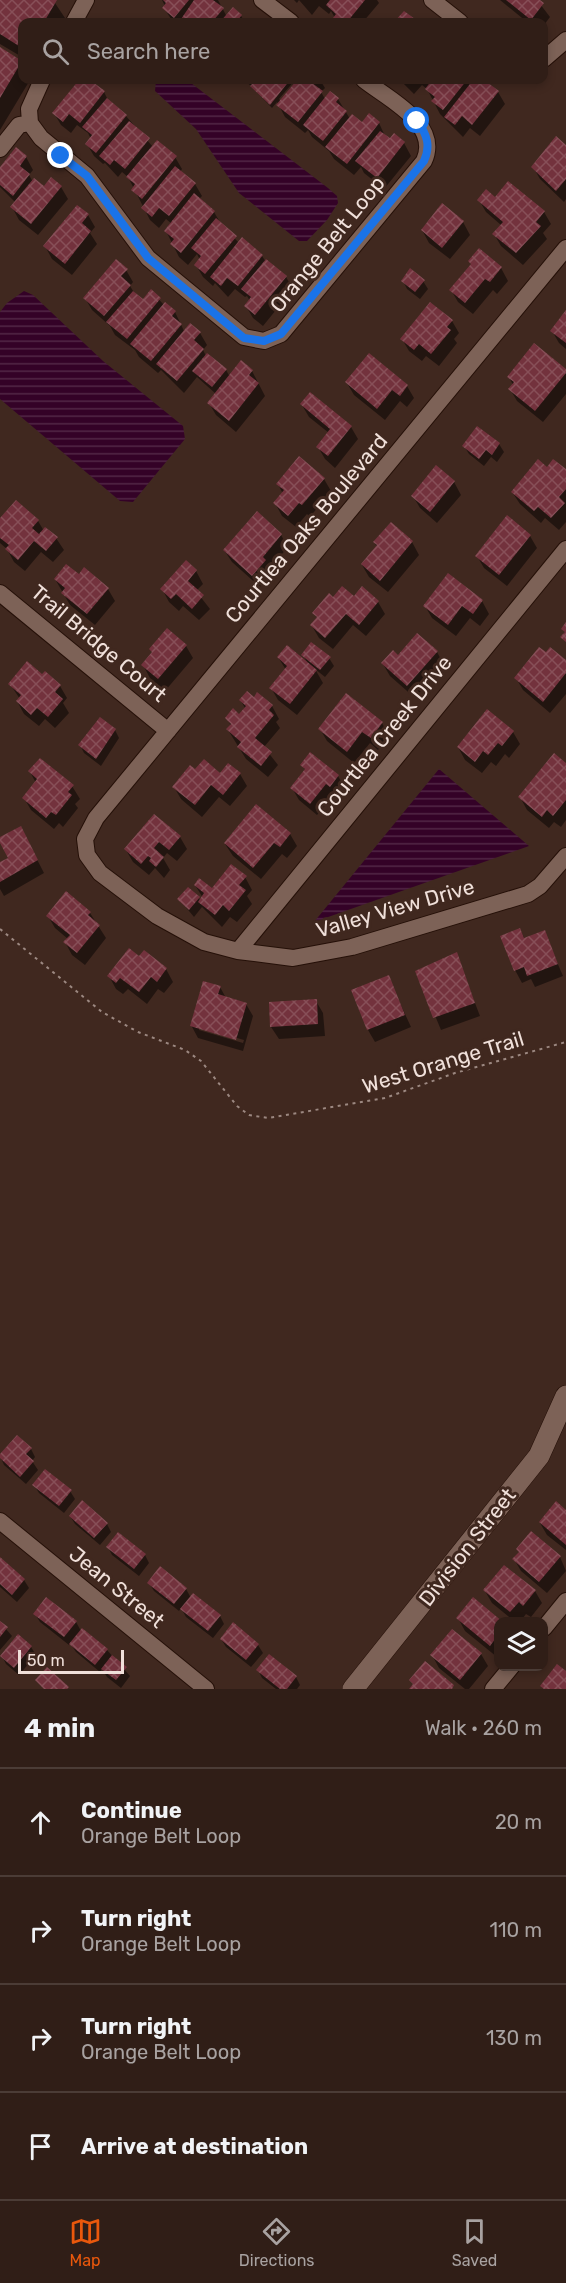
<!DOCTYPE html>
<html lang="en">
<head>
<meta charset="utf-8">
<style>
	body { margin:0; font-family:Rubik,sans-serif; background:#382720; color:#f1f3f6 }
	.controls { position:absolute; right:18px; bottom:18px; display:grid; overflow:hidden; border-radius:12px; box-shadow:0 3px 9px #0003 }
	.controls button { width:54px; height:54px; display:grid; place-items:center; padding:0; border:0; border-bottom:2px solid #4b3c36; background:#301e17; color:#f1f3f6; font:30px sans-serif }
	.scale { position:absolute; left:18px; bottom:15px; width:106px; box-sizing:border-box; padding-left:6px; border:3px solid #f0e0da; border-top:0; font-size:16px; line-height:21px; white-space:nowrap; color:#f0e0da; -webkit-text-stroke:4px #40281f; paint-order:stroke }
	.stop { position:absolute; width:18px; height:18px; margin:-14px; border:4px solid #1a73e8; border-radius:50%; background:#fff }
	.stop.end { background:#1a73e8; border-color:#fff; box-shadow:0 2px 6px #0008 }
	.list { margin:0; padding:0; list-style:none }
	h2 { display:flex; justify-content:space-between; align-items:center; height:78px; margin:0; padding:0 24px; font-size:26px }
	h2 small { font-size:20px; font-weight:400; color:#a8a2a1 }
	.list li { display:grid; grid-template-columns:39px 1fr auto; gap:18px; align-items:center; box-sizing:border-box; height:108px; padding:0 24px; border-top:2px solid #4b3c36 }
	.list b { display:block; font-size:22px; white-space:nowrap }
	.list p { margin:0; font-size:20px; white-space:nowrap; color:#a8a2a1 }
	.list em { font-size:20px; font-style:normal; color:#a8a2a1 }
	.icon { flex:none; width:33px; height:33px; fill:none; stroke:currentColor; stroke-width:2; stroke-linecap:round; stroke-linejoin:round }
	.map { position:relative; flex:none; width:566px; height:1689px; overflow:hidden }
	.search { position:absolute; background:#301e17; box-shadow:0 3px 9px #0003; left:18px; right:18px; top:18px; height:66px; display:flex; align-items:center; gap:15px; box-sizing:border-box; padding:0 21px; border-radius:12px; color:#a8a2a1; font-size:22px }
	.sheet { height:510px; background:#301e17 }
	nav { display:flex; justify-content:space-around; align-items:center; box-sizing:border-box; height:84px; border-top:2px solid #4b3c36; background:#301e17; font-size:16px; color:#a8a2a1 }
	nav a { display:grid; justify-items:center; gap:3px }
	nav .on { color:#ea580c }
	.map>svg:first-child { display:block }
	.water { fill:url(#water-rules) }
	.shadow { fill:#0007; fill-rule:evenodd }
	.building { fill:url(#building-cross-hatch) }
	.lines { fill:none; stroke-linecap:round; stroke-linejoin:round }
	.minor-casing { stroke:#251008; stroke-width:18 }
	.tertiary-casing { stroke:#251008; stroke-width:22 }
	.path { stroke:#9c8881; stroke-width:2; stroke-dasharray:3 4.5; stroke-linecap:butt }
	.minor { stroke:#7d6257; stroke-width:16 }
	.tertiary { stroke:#7d6257; stroke-width:21 }
	.route { stroke:#1a73e8; stroke-width:8 }
	.labels { text-anchor:middle; dominant-baseline:central; stroke-width:6; stroke-linejoin:round; paint-order:stroke }
	.street-label { font-size:21px; fill:#f0e0da; stroke:#40281f }
</style>
</head>
<body>
<div class="map">
<svg width="566" height="1689" viewBox="0 0 566 1689">
	<defs>
		<pattern id="water-rules" width="6" height="5" patternUnits="userSpaceOnUse" patternTransform="scale(1.5)"><rect width="6" height="5" fill="#340227"/><path d="M0 2.5h6" fill="none" stroke="#522746"/></pattern>
		<pattern id="building-cross-hatch" width="8" height="8" patternUnits="userSpaceOnUse" patternTransform="scale(1.5)"><rect width="8" height="8" fill="#73323d"/><path d="M0 0l8 8M0 8l8-8" fill="none" stroke="#874f58"/></pattern>
	</defs>
	<rect width="100%" height="100%" fill="#40281f"/>
	<path class="water" d="M156 80H187L328 188 337 196 338 203 327 220 307 241H299L239 193 196 129 155 91Z
		M24 291 33 295 103 361 183 426 185 439 133 502 120 501 0 399V312L7 303Z
		M439 769 529 846 314 922Z"/>
	<path class="shadow" d="M0 0H53L65 18 62 22H22V57L0 44Z
		M162 0H218L227 17 241 16 245 22H173L164 8 165 6Z
		M294 0H377L379 3 363 22H332L335 18 331 11 329 14 319 6 312 15 299 0 297 3Z
		M500 0H537L550 17 544 25V22H527Z
		M0 49 21 62 22 80H30L0 130Z
		M81 80H88L104 92 109 102 126 116 153 147 175 157 182 169 180 172 195 184 202 196 199 199 214 212 221 224 239 243 262 256 266 262 286 277 293 289 263 326 253 318 246 306 250 301 247 296 245 297 235 289 228 297 215 283 213 286 203 277 196 265 200 260 197 254 188 265 179 257 166 231 172 224 166 219 159 228 150 220 128 177 122 172 118 177 105 163 103 164 94 156 87 144 91 139 88 133 77 125 71 133 61 125 54 113Z
		M245 80H295L279 99 281 101 299 80H320L325 88 321 92 325 99 330 93 338 99 350 119 362 124 379 123 385 136 404 143 411 156 384 189 364 173 361 167 354 175 334 159 329 151 312 137 308 130 305 133 285 117 277 102 272 108Z
		M400 80H482L498 92 505 104 480 136 470 128 463 137 440 114 427 89 422 85 414 94Z
		M566 146V199L564 202 540 179 533 167Z
		M16 149 26 157 33 170 29 175 33 182 44 188 61 187 68 199 38 235 19 220 12 207 16 203 0 187V169Z
		M495 199 544 212 551 224 543 233 547 239 523 265 501 246 494 234 501 225 486 212 479 200Z
		M442 206 463 222 470 235 450 259 429 243 422 230Z
		M88 215 95 227 90 233 97 244 72 275 52 259 45 246Z
		M479 250 501 268 508 281 497 294 493 290 473 314 458 302 451 290 472 265Z
		M126 270 133 282 130 286 135 294 143 301 151 291 164 305 175 312 184 331 200 333 207 345 203 350 206 356 226 370 230 377 252 371 265 396 236 432 216 415 209 403 216 394 197 377 184 393 161 370 158 373 139 357 135 350 115 335 110 326 92 310 85 298Z
		M403 281H423L428 289 420 299 407 289Z
		M566 312V349L559 343 552 331Z
		M452 321 459 333 454 339 457 343 439 366 426 356 422 361 409 351 402 339Z
		M566 371V394L543 422 517 401 510 389 513 385 509 377Z
		M347 383 407 386 414 398 407 407 400 401 385 420 354 395Z
		M302 405 351 427 358 439 335 468 325 459 318 447 329 433 309 417Z
		M499 444 504 452 497 462 491 457 484 466 469 454 464 446Z
		M547 469 566 471V522L559 530 545 518 541 523 520 504 512 492Z
		M324 479 331 491 310 517 307 514 296 527 282 516 275 503 283 494 278 484Z
		M454 482 461 495 437 523 420 508 413 496Z
		M257 514 281 535 288 547 269 569 272 573 260 587 232 562 224 550Z
		M0 521H38L44 531 56 538 64 550 53 562 41 552 25 571 14 562 7 549 0 543Z
		M530 536 537 548 507 586 484 568 477 556Z
		M412 542 419 555 388 592 369 577 362 565 377 547 375 543Z
		M196 571 203 584 196 591 210 609 199 620 183 606 179 611 169 602 162 589Z
		M449 575 482 601 489 614 480 626 470 618 456 636 432 618 425 606Z
		M79 576 108 589 115 601 95 625 70 605 55 579Z
		M354 598 378 602 385 614 366 636 353 625 333 649 319 638 312 626 318 619 314 613 333 599Z
		M186 646 193 658 165 691 150 678 143 665Z
		M437 652 444 665 415 698 390 676 383 664 398 657Z
		M303 655 329 658 334 666 325 677 315 669 323 683 297 715 278 700 271 688 286 670 278 657 308 664Z
		M566 662V694L550 713 523 690 516 678Z
		M42 677 60 686 67 698 63 703 69 713 55 728 45 719 39 726 24 714 17 701 20 699 10 684Z
		M254 699 272 706 279 719 276 722 280 728 264 747 278 765 268 777 246 759 228 730 231 726 227 718 239 716 245 708 241 701Z
		M382 723 389 736 378 750 370 743 354 763 327 741 320 729Z
		M115 730 119 738 101 766 84 753 80 745Z
		M513 732 520 744 509 758 505 754 496 766 491 762 482 773 465 760 458 747Z
		M302 765 338 776 345 788 337 798 334 795 317 815 299 800 292 788 306 771Z
		M566 765V820L561 827 554 822 549 828 527 810 520 797Z
		M196 771 220 775 240 774 247 786 230 806 219 797 202 817 181 799 174 787Z
		M30 772 72 786 80 799 75 804 78 808 63 827 59 823 54 829 31 810 24 798 36 783Z
		M290 834 297 846 287 858 282 854 261 879 233 856 225 844Z
		M180 837 187 849 177 861 167 853 163 858 170 870 164 878 155 868 149 875 133 862 126 850Z
		M0 838 27 840 44 873 4 896 0 889V864L10 859Z
		M245 877 252 890 247 896 252 904 237 922 230 917 222 927 202 907 194 917 179 899 199 898 200 901 203 898 195 885 212 890Z
		M90 913 106 938 85 965 72 955 65 942 68 939 55 928 48 916Z
		M520 930 525 939 544 932 563 976 535 987 531 979 522 983 515 970Z
		M144 952 166 969 173 982 164 993 158 989 147 1004 128 989 123 994 116 989 109 976 139 958Z
		M456 954 480 1016 441 1030 417 972Z
		M388 977 411 1027 375 1042 368 1030Z
		M220 987 226 998 246 1004 253 1016 243 1051 198 1038 191 1025ZM199 1027 244 1040 243 1043 199 1030Z
		M316 1001 323 1013 325 1036 279 1039 271 1027Z
		M31 1449 35 1457 32 1461 38 1470 26 1484 4 1465 0 1456Z
		M34 1485 70 1491 75 1499 64 1513 39 1493Z
		M566 1511V1550L547 1535 540 1523Z
		M70 1516 107 1524 111 1532 100 1545 75 1524Z
		M108 1547 145 1555 149 1563 139 1576 112 1555Z
		M560 1557 566 1571 547 1593 521 1571 514 1559Z
		M0 1559 24 1580 29 1588 17 1602 0 1587Z
		M149 1583 186 1589 191 1598 220 1616 224 1624 213 1638 186 1617 181 1608 179 1611 154 1591Z
		M485 1591H535L542 1603 531 1617 526 1614 520 1622H515L492 1603Z
		M35 1614 76 1622 81 1631 107 1650 130 1676 121 1688 107 1677 102 1669 100 1672 76 1652 70 1643 69 1645 40 1622Z
		M458 1618 498 1622 497 1657 465 1631Z
		M0 1622 12 1636 0 1650Z
		M221 1639 258 1645 263 1653 251 1667 226 1647Z
		M31 1647 36 1655 19 1675 6 1664 2 1656Z
		M481 1654 488 1666 469 1689H465L439 1668 432 1655Z
		M258 1670 296 1677 300 1685 297 1689H276L262 1678Z"/>
	<path class="building" d="M0 0H57L44 22H22V48L0 34Z
		M163 0H189L174 18 162 8 166 3Z
		M194 0H213L224 8 212 22H179Z
		M330 0H365L347 22H330L336 14 326 5Z
		M506 0H540L544 3 531 20Z
		M233 7 242 15 236 22H220Z
		M404 11 419 22H394Z
		M0 47 22 61 0 98Z
		M79 80H90L105 91 80 123 69 114 63 122 52 113Z
		M256 80H290L270 105 250 86Z
		M297 80H315L312 83 323 91 298 122 276 105Z
		M432 80H467L443 110 431 101 435 97 425 89Z
		M473 80H484L499 91 472 125 462 116 455 125 444 117Z
		M330 91 339 98 336 102 347 111 323 141 303 125Z
		M107 98 127 115 96 153 85 144 92 135 82 127Z
		M369 113 380 122 347 164 325 147 352 114 362 122Z
		M129 121 150 138 125 169 114 160 110 165 99 156Z
		M380 131 390 138 394 133 405 142 377 178 355 161Z
		M556 136 566 145V179L556 191 531 167Z
		M157 140 177 156 142 199 131 190 135 184 126 177Z
		M16 147 27 156 20 166 30 174 13 196 0 185V167Z
		M175 166 196 183 169 216 159 208 152 217 141 208Z
		M51 177 62 186 31 224 10 207 34 178 44 186Z
		M508 181 545 211 536 222 541 226 516 253 492 234 503 222 477 200 486 189 495 197Z
		M194 193 215 211 181 253 170 244 174 239 164 231Z
		M442 203 464 221 442 248 421 230Z
		M77 205 89 214 82 223 91 231 65 264 43 246Z
		M216 218 237 236 205 274 194 265 201 256 191 248Z
		M242 237 263 255 238 286 227 278 221 286 210 277Z
		M479 248 502 267 490 282 485 279 465 303 449 290 471 264 468 261Z
		M116 259 128 269 121 276 131 285 104 316 83 298Z
		M266 259 287 276 255 315 244 306 251 297 241 289Z
		M410 268 425 280 415 292 401 281Z
		M151 289 161 298 127 339 106 322 133 291 143 299Z
		M165 302 176 311 172 316 182 324 151 361 130 344Z
		M430 302 453 320 447 327 451 330 431 354 419 344 414 350 400 339Z
		M566 310V343L550 331Z
		M190 323 201 332 194 340 204 349 177 381 156 364Z
		M534 343 566 369V373L535 411 508 389 514 382 507 377Z
		M207 353 227 369 212 387 192 371Z
		M369 353 408 385 400 396 392 390 377 409 345 382Z
		M241 360 253 370 249 375 259 383 229 421 207 403Z
		M310 392 352 426 328 456 316 447 330 429 300 404Z
		M477 426 500 443 492 455 486 450 479 459 462 446Z
		M299 456 325 478 302 505 299 503 288 516 273 503 284 490 276 484Z
		M538 459 547 467 553 459 566 469V489L559 497 565 503 551 518 538 507 534 511 511 492Z
		M436 465 455 481 430 512 411 496Z
		M16 500 39 520 32 528 39 534 45 527 58 537 46 551 34 541 18 560 5 549 9 545 0 538V518Z
		M257 511 282 534 263 557 266 560 252 576 223 550Z
		M507 515 531 535 499 575 475 556Z
		M391 522 413 541 380 581 361 564 377 545 373 542Z
		M186 560 197 570 188 581 204 595 192 609 176 594 171 599 160 589Z
		M66 564 79 574 84 567 109 588 87 614 61 593 65 588 54 579Z
		M448 573 483 600 473 614 462 606 448 625 423 606Z
		M342 586 354 596 362 586 379 601 359 625 346 614 325 638 310 625 317 617 312 613 329 593 333 597Z
		M566 622V642L560 637 565 632 561 629Z
		M167 628 187 645 158 679 141 665 152 652 149 649Z
		M417 633 438 651 407 686 381 663 393 650 398 655Z
		M311 642 331 657 320 670 301 655Z
		M287 645 317 670 290 704 269 688 287 666 277 657Z
		M539 647 546 652 550 647 566 660V673L543 702 514 678Z
		M27 661 42 674 45 671 61 685 55 692 63 699 48 717 37 708 31 715 16 701 21 695 8 684Z
		M247 691 254 697 257 692 273 705 269 710 274 715 255 738 272 752 261 766 237 747 241 742 226 729 231 724 225 718 233 708 239 714 246 706 239 700Z
		M346 693 383 722 371 738 362 732 347 752 318 729Z
		M487 709 514 731 502 746 498 743 488 755 483 751 475 762 457 747Z
		M100 717 116 729 96 759 78 745Z
		M310 752 339 775 330 787 326 784 310 804 290 788 305 769 300 765Z
		M554 753 566 763V800L553 816 547 810 542 817 518 797Z
		M40 758 74 785 68 792 72 795 56 815 51 812 46 818 22 798 37 779 28 771Z
		M204 759 220 773 228 763 241 773 223 795 211 785 195 805 172 787 190 765 195 769Z
		M256 804 291 833 280 847 274 843 253 868 224 843Z
		M154 814 181 836 169 850 159 842 154 848 164 857 156 867 149 861 151 858 148 856 141 864 124 849Z
		M21 826 38 860 0 882V862L8 858 0 843V837Z
		M231 864 247 876 239 885 246 890 229 911 223 905 215 915 198 902 204 893 194 885 199 878 212 888Z
		M188 887 200 897 189 910 177 899Z
		M66 891 91 912 88 915 100 925 77 953 63 942 70 935 46 916Z
		M520 928 524 938 545 930 558 964 527 976 524 967 514 971 500 936Z
		M129 948 139 956 144 950 167 968 157 982 151 977 139 992 120 978 116 983 107 976Z
		M457 952 475 1003 433 1018 415 971Z
		M389 975 405 1015 367 1030 351 990Z
		M203 981 221 986 218 994 247 1003 236 1040 190 1026Z
		M317 999 318 1024 270 1027 269 1002Z
		M17 1435 32 1448 26 1454 34 1461 20 1477 0 1458V1454Z
		M45 1469 72 1490 59 1506 32 1485Z
		M82 1500 108 1523 94 1538 69 1516Z
		M556 1501 566 1510V1545L539 1522Z
		M531 1531 561 1556 539 1582 512 1559 519 1552 516 1549Z
		M118 1532 146 1554 134 1569 106 1547Z
		M0 1557 25 1579 12 1595 0 1584Z
		M504 1565 536 1590 523 1606 519 1602 510 1612 483 1590Z
		M160 1566 187 1588 174 1604 147 1583Z
		M193 1593 221 1615 208 1631 180 1609Z
		M46 1597 77 1621 64 1637 33 1614Z
		M473 1597 503 1622H498V1635L490 1646 456 1618Z
		M0 1621 8 1627 0 1637Z
		M233 1622 259 1644 246 1660 220 1639Z
		M82 1628 108 1649 95 1665 69 1644Z
		M452 1629 482 1653 460 1680 430 1655Z
		M18 1634 32 1646 14 1668 0 1656Z
		M269 1654 297 1676 287 1689H280L256 1670Z
		M112 1655 127 1667 116 1680 101 1669Z
		M425 1661 454 1685 452 1689H409L413 1684 409 1680Z
		M557 1664 566 1671V1689H544L540 1686Z
		M47 1667 69 1687 67 1689H44L35 1680Z"/>
	<g class="lines">
		<defs>
			<path id="minor" d="M262 0 291 22
				M432 0 460 22
				M74 22 86 0
				M544 59 566 40
				M42 80 29 109 30 123 41 138 87 176 148 258 244 337 264 341 281 334 424 161C441 124 388 99 364 80
				M0 149 19 125 30 123
				M566 248 96 818 85 839 87 855 100 873 157 916 204 942 238 951 293 958 352 947 528 894 540 886 566 856
				M0 593 168 731
				M238 951 566 549
				M0 1521 206 1689
				M544 1628 566 1601
				M493 1689 512 1666"/>
			<path id="tertiary" d="M353 1689 539 1456 566 1396"/>
		</defs>
		<use href="#minor" class="minor-casing"/>
		<use href="#tertiary" class="tertiary-casing"/>
		<path class="path" d="M0 929 102 1012 138 1032 185 1050 201 1061 237 1106 249 1115 268 1118 385 1098 455 1073 566 1042"/>
		<use href="#minor" class="minor"/>
		<use href="#tertiary" class="tertiary"/>
	</g>
	<g class="lines">
		<path class="route" d="M61 156 87 176 148 258 244 338 264 341 281 334 424 161C431 146 427 134 417 121"/>
	</g>
	<g class="labels">
		<g class="street-label">
			<text transform="translate(327 244) rotate(-51)">Orange Belt Loop</text>
			<text transform="translate(306 528) rotate(-50)">Courtlea Oaks Boulevard</text>
			<text transform="translate(99 643) rotate(40)">Trail Bridge Court</text>
			<text transform="translate(384 736) rotate(-51)">Courtlea Creek Drive</text>
			<text transform="translate(395 908) rotate(-16)">Valley View Drive</text>
			<text transform="translate(443 1062) rotate(-17)">West Orange Trail</text>
			<text transform="translate(467 1547) rotate(-52)">Division Street</text>
			<text transform="translate(117 1587) rotate(39)">Jean Street</text>
		</g>
	</g>
</svg>
<div class="controls">
<button><svg class="icon" aria-label="layers" viewBox="0 0 24 24"><path d="M12 4l9 5-9 5-9-5zM3 14l9 5 9-5"/></svg></button>
</div>
<div class="scale">50 m</div>
<div class="stop" style="left:417px;top:121px"></div>
<div class="stop end" style="left:61px;top:156px"></div>
<div class="search"><svg class="icon" aria-label="search" viewBox="0 0 24 24"><circle cx="10" cy="10" r="6"/><path d="M15 15l6 6"/></svg>Search here</div>
</div>
<section class="sheet">
<h2>4 min<small>Walk · 260 m</small></h2>
<ul class="list">
<li><svg class="icon" aria-label="ahead" viewBox="0 0 24 24"><path d="M12 20V5M6 11l6-6 6 6"/></svg><div><b>Continue</b><p>Orange Belt Loop</p></div><em>20 m</em></li>
<li><svg class="icon" aria-label="right" viewBox="0 0 24 24"><path d="M7 20v-9h11M14 6l5 5-5 5"/></svg><div><b>Turn right</b><p>Orange Belt Loop</p></div><em>110 m</em></li>
<li><svg class="icon" aria-label="right" viewBox="0 0 24 24"><path d="M7 20v-9h11M14 6l5 5-5 5"/></svg><div><b>Turn right</b><p>Orange Belt Loop</p></div><em>130 m</em></li>
<li><svg class="icon" aria-label="arrive" viewBox="0 0 24 24"><path d="M6 21V4h12l-3 4 3 4H6"/></svg><div><b>Arrive at destination</b></div></li>
</ul>
</section>
<nav>
<a class="on"><svg class="icon" aria-label="map" viewBox="0 0 24 24"><path d="M3 6l6-2 6 2 6-2v14l-6 2-6-2-6 2zM9 4v14M15 6v14"/></svg>Map</a>
<a><svg class="icon" aria-label="directions" viewBox="0 0 24 24"><path d="M12 3l9 9-9 9-9-9zM9 14v-3h6M13 9l2 2-2 2"/></svg>Directions</a>
<a><svg class="icon" aria-label="saved" viewBox="0 0 24 24"><path d="M7 4h10v16l-5-4-5 4z"/></svg>Saved</a>
</nav>
</body>
</html>
